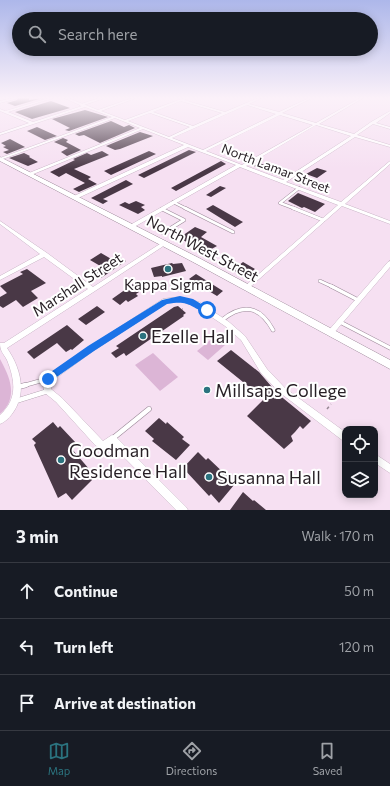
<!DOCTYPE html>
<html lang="en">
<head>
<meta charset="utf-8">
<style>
	body { margin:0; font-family:Commissioner,sans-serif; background:#242831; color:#f1f3f6 }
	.controls { position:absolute; right:12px; bottom:12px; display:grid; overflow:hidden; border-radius:8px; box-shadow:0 2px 10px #0003 }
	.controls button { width:36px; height:36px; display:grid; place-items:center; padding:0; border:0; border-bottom:1px solid #363941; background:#171b24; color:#f1f3f6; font:20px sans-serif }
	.stop { position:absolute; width:12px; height:12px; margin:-9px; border:3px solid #1a73e8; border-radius:50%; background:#fff }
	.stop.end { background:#1a73e8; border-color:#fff; box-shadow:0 1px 4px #0008 }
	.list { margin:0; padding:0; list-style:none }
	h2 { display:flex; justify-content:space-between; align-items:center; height:52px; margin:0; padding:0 16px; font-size:17px }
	h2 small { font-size:13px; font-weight:400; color:#9ea1a6 }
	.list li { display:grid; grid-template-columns:26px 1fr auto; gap:12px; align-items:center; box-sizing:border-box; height:56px; padding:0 16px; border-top:1px solid #363941 }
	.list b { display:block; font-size:15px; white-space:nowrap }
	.list em { font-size:13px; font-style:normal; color:#9ea1a6 }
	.icon { flex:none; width:22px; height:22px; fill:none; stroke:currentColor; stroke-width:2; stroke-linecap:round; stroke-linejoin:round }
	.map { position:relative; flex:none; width:390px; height:510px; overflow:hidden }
	.search { position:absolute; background:#171b24; box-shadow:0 2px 10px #0003; left:12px; right:12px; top:12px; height:44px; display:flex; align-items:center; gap:10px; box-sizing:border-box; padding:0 14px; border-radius:22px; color:#9ea1a6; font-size:15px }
	.sheet { height:220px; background:#171b24 }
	nav { display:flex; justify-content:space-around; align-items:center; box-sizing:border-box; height:56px; border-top:1px solid #363941; background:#171b24; font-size:11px; color:#9ea1a6 }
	nav a { display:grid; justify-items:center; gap:2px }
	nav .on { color:#2b737f }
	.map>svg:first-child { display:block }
	.green { fill:#dcb5d6 }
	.building { fill:#493846 }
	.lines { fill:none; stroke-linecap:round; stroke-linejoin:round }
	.lane-far4-casing { stroke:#9d899a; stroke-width:2.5 }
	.lane-far3-casing { stroke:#9d899a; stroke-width:3.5 }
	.lane-far2-casing { stroke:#9d899a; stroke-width:4 }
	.lane-far1-casing { stroke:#9d899a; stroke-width:4.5 }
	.lane-casing { stroke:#9d899a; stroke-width:5.5 }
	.street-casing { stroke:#9d899a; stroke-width:0.5 }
	.secondary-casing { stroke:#9d899a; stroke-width:1 }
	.path-far1 { stroke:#978894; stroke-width:1; stroke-dasharray:1 1; stroke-linecap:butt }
	.path { stroke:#978894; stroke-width:1.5; stroke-dasharray:3 3; stroke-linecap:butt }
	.lane-far4 { stroke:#fff; stroke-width:2 }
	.lane-far3 { stroke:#fff; stroke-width:2.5 }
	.lane-far2 { stroke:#fff; stroke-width:3 }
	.lane-far1 { stroke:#fff; stroke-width:3.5 }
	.lane { stroke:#fff; stroke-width:4.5 }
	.street { fill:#fff; fill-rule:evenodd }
	.secondary { fill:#fff; fill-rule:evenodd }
	.route { fill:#1a73e8 }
	.poi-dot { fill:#2b737f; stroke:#fff; stroke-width:1.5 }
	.labels { text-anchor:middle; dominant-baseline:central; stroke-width:4; stroke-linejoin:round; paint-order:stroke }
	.far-street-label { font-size:13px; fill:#271f25; stroke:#fff }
	.street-label { font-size:15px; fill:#271f25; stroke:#fff }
	.poi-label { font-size:15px; fill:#271f25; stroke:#fff }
	.near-poi-label { font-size:18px; fill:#271f25; stroke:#fff; text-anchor:start }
</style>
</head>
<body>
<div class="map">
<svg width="390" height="510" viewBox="0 0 390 510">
	<rect width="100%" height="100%" fill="#f6e0f2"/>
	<path class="green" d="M214 337 225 345 208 360 197 351Z
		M153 353 178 377 160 391 135 365Z
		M0 359C10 377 19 398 0 414Z"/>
	<path class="building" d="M18 98H29V100L43 98 15 106 7 103 17 100Z
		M51 101 70 108 32 119 15 112Z
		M85 110 108 117 69 131 65 130 70 128 52 119Z
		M111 121 124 127 129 125 135 128 100 143 84 135 79 136 75 134Z
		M37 127 57 136 45 140 27 131Z
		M140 132 153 136 120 149 115 150 106 146Z
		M63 138 68 140 66 142 81 150 67 156 61 152 68 148 54 142Z
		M10 139 25 147 7 154 3 152 9 150 3 147 6 146 1 143Z
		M189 150 196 152 144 178 138 175Z
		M102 151 109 155 74 169 91 177 88 179 97 184 79 192 73 189 85 183 66 173 59 177 50 172 75 160 73 159 87 153 91 155Z
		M149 151 156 154 111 175 104 171Z
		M24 153 30 156 29 157 38 162 28 166 9 158Z
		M221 161 226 164 176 191 171 188Z
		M259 163 280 170 290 174 284 178 254 166Z
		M317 168 327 171 317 178 306 174Z
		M126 180 133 184 103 199 108 201 103 204 91 198Z
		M220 186 226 188 211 197 206 195Z
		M298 193 325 204 315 212 304 207 302 208 288 201Z
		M136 201 145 205 141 207 145 210 138 214 119 205 125 202 129 204Z
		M213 205 243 222 235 227 206 209Z
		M195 227 207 232 201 237 217 246 206 252 179 238Z
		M101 253 113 260 119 257 126 261 101 278 93 273 102 267 90 260Z
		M243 262 255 269 245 277 233 270Z
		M172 263 173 264 182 263 186 271 162 277V276L154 277 151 268Z
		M27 269 46 283 31 291 38 298 23 307 16 300 3 308 0 306V297L7 293 0 286 23 274 20 272Z
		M196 274 223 291 217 296 189 279Z
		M133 284 142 290 136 294 138 296 128 302 126 300 120 305 112 299Z
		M97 306 105 312 86 325 78 319Z
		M178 306 186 313 183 315 184 316 126 356 124 353 116 358 111 353 119 348 116 346 174 307Z
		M67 325 84 340 72 350 71 349 66 352 57 343 34 359 27 352Z
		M231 350 259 372 278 394 311 421 303 429 300 426 295 432 291 436 293 441 284 449 247 416 264 399 217 361Z
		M159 418 166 424 167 422 184 437 182 439 190 445 176 460 152 441 154 439 145 431Z
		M53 422 58 428 60 426 76 443 71 448 90 470 88 472 94 478 72 500 66 493 58 498 34 445 36 443 32 439Z
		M198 452 206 460 208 458 227 476 226 477 234 485 219 503 211 494 209 496 183 468Z
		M243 492 253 501 254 500 266 510H230Z"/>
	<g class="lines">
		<defs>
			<path id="lane-far4" d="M0 102 16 98
				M81 105 102 98"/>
			<path id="lane-far3" d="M173 202 187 209
				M296 209 280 203 299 188"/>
			<path id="lane-far2" d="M185 208 233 232
				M293 208 323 220
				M162 209 184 220 163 233
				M320 281 333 287"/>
			<path id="lane-far1" d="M331 286 358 300
				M222 320C243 303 260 306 273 330
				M340 322 390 348
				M22 386 47 379"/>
			<path id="lane" d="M18 387 26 385
				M16 401 48 391
				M112 439 149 409"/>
			<path id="street" d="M49 98H53L8 112 33 122 82 106 64 98H68L98 110 132 98H136L101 111 125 120 184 98H188L184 100 225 112 258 98H261L249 104 279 112 309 98H312L282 113 316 123 360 98H363L319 124 354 134 371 122 390 111V113L376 123 390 127V129L373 124 357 135 390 145V147L355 137 286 182 341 202 390 161V164L345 204 390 221V224L342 206 249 288H245L244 287 245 286 338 205 240 167 134 227H130L129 226 130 225 236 165 188 147 78 198H74V196L184 145 143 129 31 175H29V173L140 128 115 118 0 160V158L112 117 85 107 0 135V133L29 123 0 111V109L5 111ZM181 101 222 113 193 126 153 112ZM247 105 276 114 203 150 172 138ZM150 113 190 127 169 137 128 121ZM280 115 313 125 242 165 206 151ZM316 125 351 136 283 180 246 166Z
				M0 221 47 253 93 287 163 242 165 241 168 243 95 291 7 348C20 367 28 393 12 414 9 418 5 422 0 424V415C18 399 15 380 7 360 3 353 0 351 0 343H4L88 289 44 257 0 280V276L40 254 0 224Z
				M390 261V267L333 334 331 335 329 334 328 332 329 330 388 262Z
				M180 297 199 302 229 322 245 336 267 369 285 388 345 432V441L342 440 279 392 261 373 241 340 225 326 195 306 180 301 167 303 93 351 52 381 51 386V389L62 398 103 441 112 435 115 436 186 507 188 510H176L112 445 103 450 95 445 56 402 45 393 43 386 45 377 89 347 163 299Z
				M375 454 390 464V473L375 463Z"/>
			<path id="secondary" d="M0 157 199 258 390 360V369L193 262 0 161Z"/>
		</defs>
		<use href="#lane-far4" class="lane-far4-casing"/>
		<use href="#lane-far3" class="lane-far3-casing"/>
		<use href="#lane-far2" class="lane-far2-casing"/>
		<use href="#lane-far1" class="lane-far1-casing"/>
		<use href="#lane" class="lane-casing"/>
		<use href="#street" class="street-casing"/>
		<use href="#secondary" class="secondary-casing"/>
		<path class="path-far1" d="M182 309H184"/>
		<path class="path" d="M327 409 331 404"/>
		<use href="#lane-far4" class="lane-far4"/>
		<use href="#lane-far3" class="lane-far3"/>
		<use href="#lane-far2" class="lane-far2"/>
		<use href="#lane-far1" class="lane-far1"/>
		<use href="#lane" class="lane"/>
		<use href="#street" class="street"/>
		<use href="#secondary" class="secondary"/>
	</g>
	<linearGradient id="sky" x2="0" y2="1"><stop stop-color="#adb7ea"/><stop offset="0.58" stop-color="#fbf1f9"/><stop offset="1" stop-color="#fbf1f9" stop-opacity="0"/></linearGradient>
	<rect width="390" height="169" fill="url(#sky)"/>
	<path class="route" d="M180 296 193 299 211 310 207 313C188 307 191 300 167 304L94 351 51 381H45L44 379 45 376 88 346 162 300Z"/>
	<g class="poi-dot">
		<circle cx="168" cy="269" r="4"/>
		<circle cx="143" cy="336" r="4"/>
		<circle cx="207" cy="390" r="4"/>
		<circle cx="61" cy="460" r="4"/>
		<circle cx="209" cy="477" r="4"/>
	</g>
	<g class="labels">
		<g class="far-street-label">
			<text transform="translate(276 168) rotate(21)">North Lamar Street</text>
		</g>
		<g class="street-label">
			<text transform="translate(203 248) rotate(28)">North West Street</text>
			<text transform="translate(77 284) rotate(-33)">Marshall Street</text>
		</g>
		<g class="poi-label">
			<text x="168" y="284">Kappa Sigma</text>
		</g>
		<g class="near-poi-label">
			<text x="151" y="336">Ezelle Hall</text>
			<text x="215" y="390">Millsaps College</text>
			<text x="69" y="450">Goodman<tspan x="69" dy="21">Residence Hall</tspan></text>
			<text x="217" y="477">Susanna Hall</text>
		</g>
	</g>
</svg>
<div class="controls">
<button><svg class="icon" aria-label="locate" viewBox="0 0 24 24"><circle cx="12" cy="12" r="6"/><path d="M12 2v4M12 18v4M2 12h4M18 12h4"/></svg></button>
<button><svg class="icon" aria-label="layers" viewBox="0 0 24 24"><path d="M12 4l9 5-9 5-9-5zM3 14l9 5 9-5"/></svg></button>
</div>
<div class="stop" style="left:207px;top:310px"></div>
<div class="stop end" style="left:48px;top:379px"></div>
<div class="search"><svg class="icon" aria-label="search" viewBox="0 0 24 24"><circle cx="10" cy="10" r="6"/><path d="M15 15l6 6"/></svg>Search here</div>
</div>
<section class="sheet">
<h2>3 min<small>Walk · 170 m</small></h2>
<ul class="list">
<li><svg class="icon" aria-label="ahead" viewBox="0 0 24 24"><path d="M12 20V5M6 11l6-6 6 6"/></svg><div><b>Continue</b></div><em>50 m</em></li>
<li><svg class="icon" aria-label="left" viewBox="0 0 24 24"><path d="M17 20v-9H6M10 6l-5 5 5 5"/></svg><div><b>Turn left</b></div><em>120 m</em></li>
<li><svg class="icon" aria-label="arrive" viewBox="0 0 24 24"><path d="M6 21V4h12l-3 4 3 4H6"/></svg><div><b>Arrive at destination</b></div></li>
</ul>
</section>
<nav>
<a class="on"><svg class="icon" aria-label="map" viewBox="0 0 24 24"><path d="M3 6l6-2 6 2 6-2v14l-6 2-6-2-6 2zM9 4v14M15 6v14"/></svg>Map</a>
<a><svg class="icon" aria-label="directions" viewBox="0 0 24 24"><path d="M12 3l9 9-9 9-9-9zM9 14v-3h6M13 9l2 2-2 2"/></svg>Directions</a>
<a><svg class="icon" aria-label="saved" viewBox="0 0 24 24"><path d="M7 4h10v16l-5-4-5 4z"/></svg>Saved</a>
</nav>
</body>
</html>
